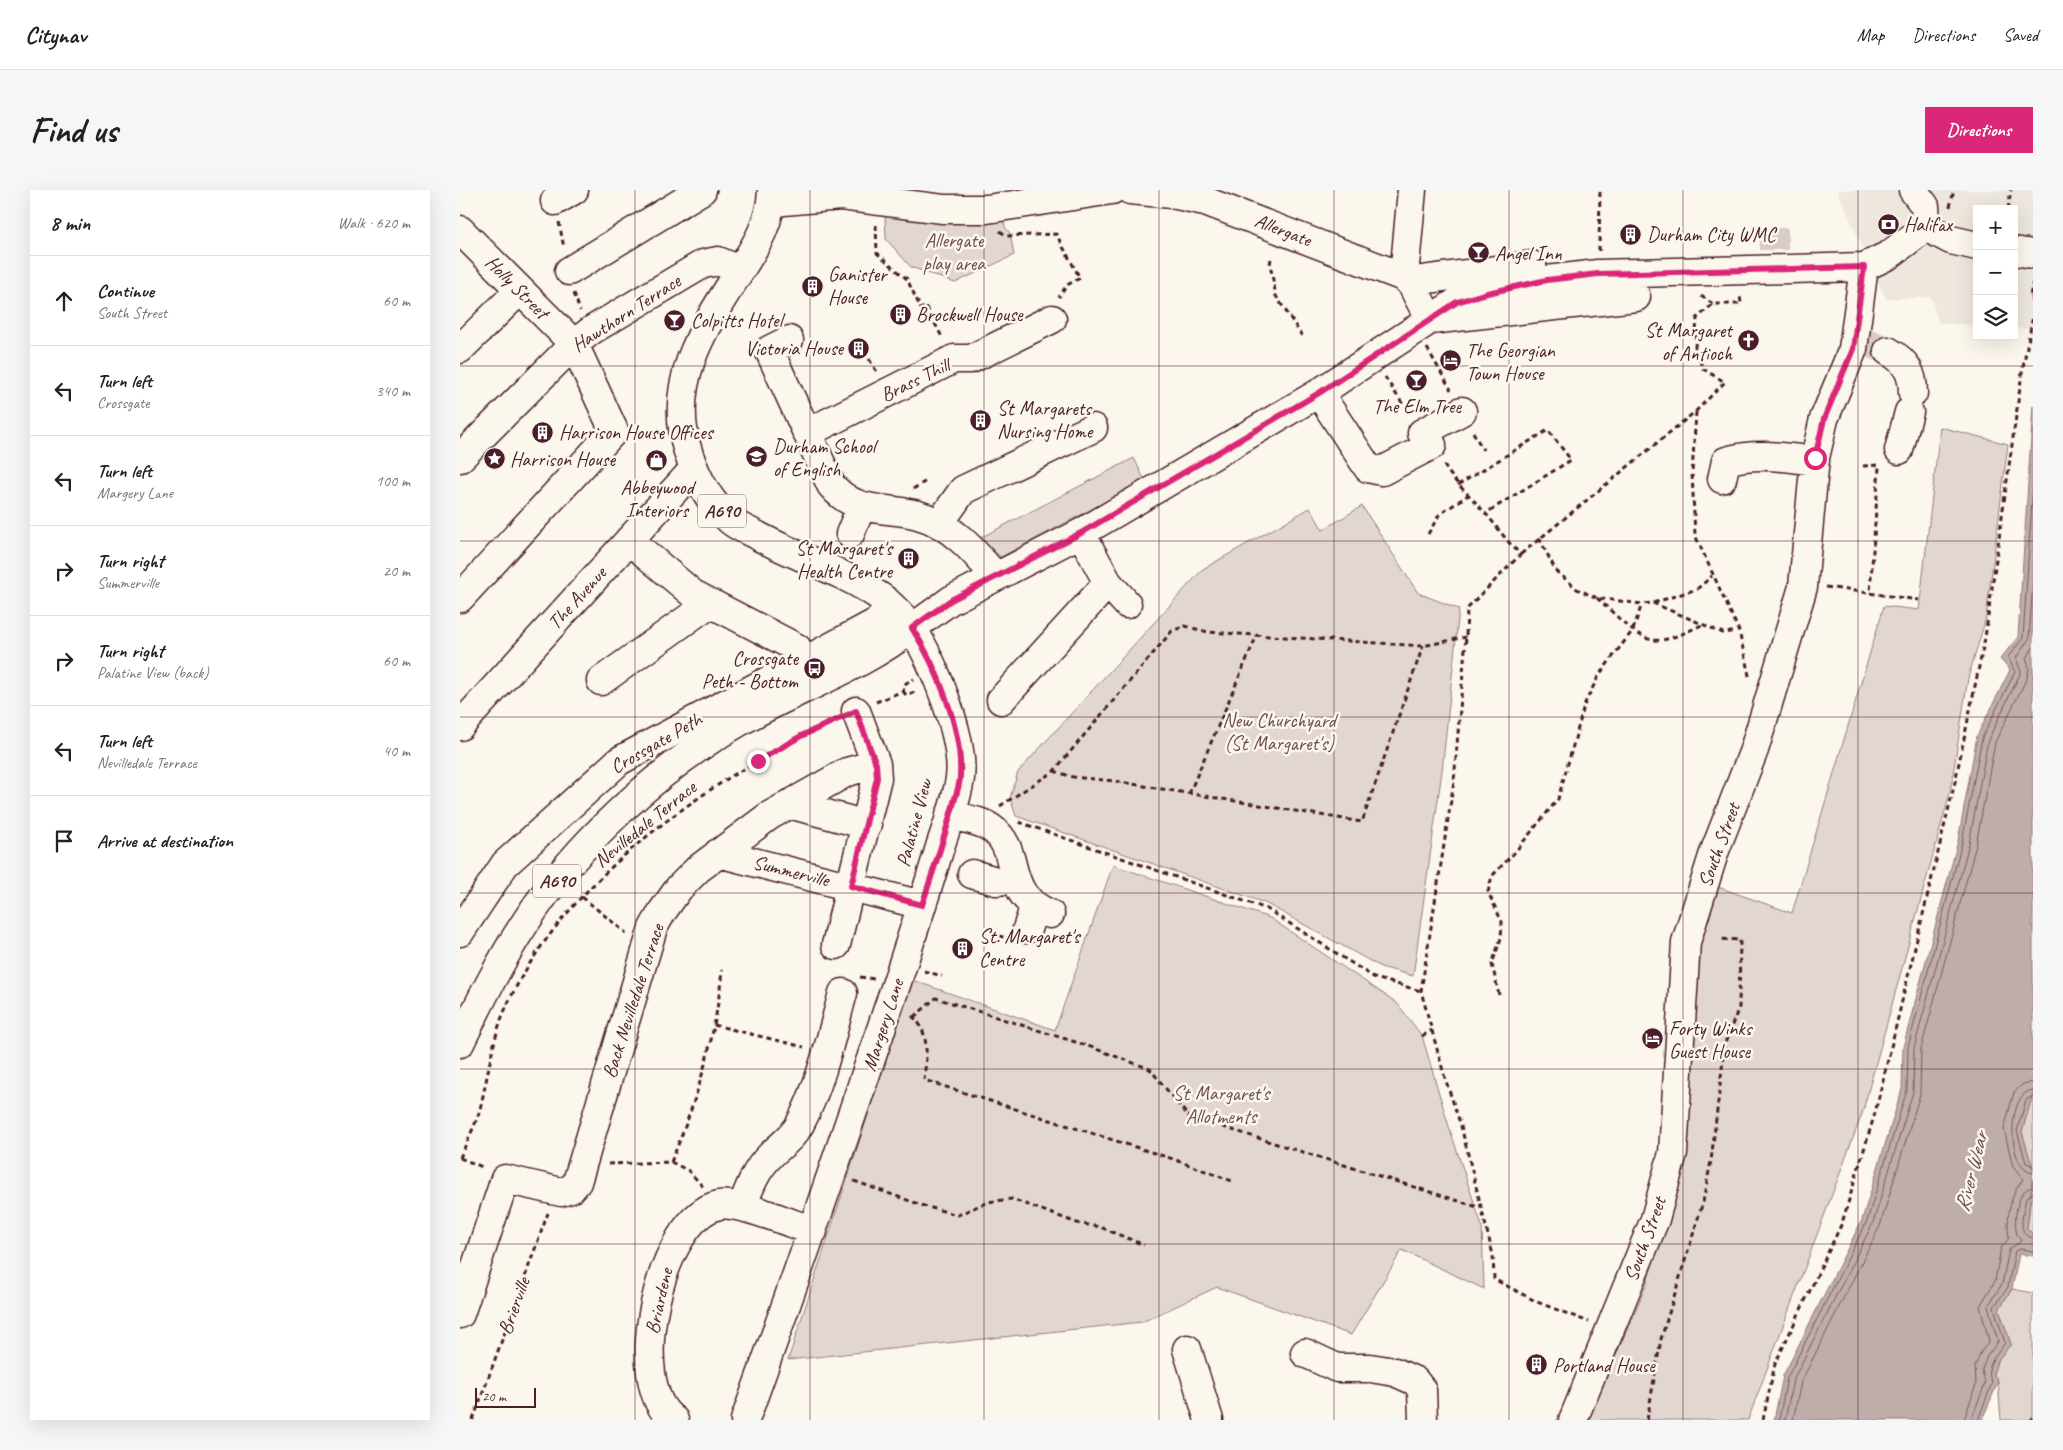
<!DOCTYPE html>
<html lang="en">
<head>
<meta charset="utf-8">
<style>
	body { margin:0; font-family:Caveat,sans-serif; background:#f6f6f6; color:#222 }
	.controls { position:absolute; right:15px; top:15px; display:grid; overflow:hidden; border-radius:0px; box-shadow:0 5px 20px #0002 }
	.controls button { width:45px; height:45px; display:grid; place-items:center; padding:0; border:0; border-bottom:1px solid #e0e0e0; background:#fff; color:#222; font:25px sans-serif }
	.scale { position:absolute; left:15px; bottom:12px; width:61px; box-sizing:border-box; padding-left:5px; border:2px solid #4a1f2b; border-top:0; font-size:14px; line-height:18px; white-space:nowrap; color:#4a1f2b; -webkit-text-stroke:4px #fbf7ec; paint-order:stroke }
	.stop { position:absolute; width:15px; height:15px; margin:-11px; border:4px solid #db2777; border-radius:50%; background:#fff }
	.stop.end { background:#db2777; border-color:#fff; box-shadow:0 1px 5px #0008 }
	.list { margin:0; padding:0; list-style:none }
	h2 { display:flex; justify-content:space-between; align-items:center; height:65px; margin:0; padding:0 20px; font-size:21px }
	h2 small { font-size:16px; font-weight:400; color:#767676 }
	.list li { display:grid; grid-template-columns:32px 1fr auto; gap:15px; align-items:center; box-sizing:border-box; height:90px; padding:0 20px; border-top:1px solid #e0e0e0 }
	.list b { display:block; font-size:19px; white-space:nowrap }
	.list p { margin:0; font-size:16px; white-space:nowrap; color:#767676 }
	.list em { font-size:16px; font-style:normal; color:#767676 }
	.icon { flex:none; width:28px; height:28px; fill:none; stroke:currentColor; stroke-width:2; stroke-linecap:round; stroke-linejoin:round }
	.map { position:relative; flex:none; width:1573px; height:1230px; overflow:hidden; border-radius:0px }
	header { display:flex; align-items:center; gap:30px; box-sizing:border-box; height:70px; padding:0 25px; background:#fff; border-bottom:1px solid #e0e0e0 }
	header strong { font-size:24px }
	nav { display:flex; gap:28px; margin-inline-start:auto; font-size:18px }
	.intro { display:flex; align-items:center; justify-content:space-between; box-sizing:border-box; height:120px; padding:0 30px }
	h1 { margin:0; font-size:35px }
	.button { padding:12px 22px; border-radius:0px; background:#db2777; color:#fff; font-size:18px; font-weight:700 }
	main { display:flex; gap:30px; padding:0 30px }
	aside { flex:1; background:#fff; border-radius:0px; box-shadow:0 5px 20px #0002 }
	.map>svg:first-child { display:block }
	.built { fill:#eee7de }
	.green { fill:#e2d7d0; stroke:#967b7e }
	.water { fill:#bfadaa; stroke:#907477 }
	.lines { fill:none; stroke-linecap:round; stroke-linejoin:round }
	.shore { stroke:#79585e; stroke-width:1 }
	.minor-tunnel { stroke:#d8ccc5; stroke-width:28; stroke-dasharray:28 14; stroke-linecap:butt }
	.minor-casing { stroke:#4a1f2b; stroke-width:31 }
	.highway-casing { stroke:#4a1f2b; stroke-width:31 }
	.path { stroke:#4a1f2b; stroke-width:3; stroke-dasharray:5 4; stroke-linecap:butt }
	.minor { stroke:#fbf7ec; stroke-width:28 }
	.highway { stroke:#fbf7ec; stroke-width:28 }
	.route { stroke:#db2777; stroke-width:6 }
	.grid { fill:none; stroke:#4a1f2b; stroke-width:1; stroke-opacity:0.55 }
	.labels { text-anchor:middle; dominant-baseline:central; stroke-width:5; stroke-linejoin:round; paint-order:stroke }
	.shield { fill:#fbf7ec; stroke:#7f6065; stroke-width:1 }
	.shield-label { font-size:19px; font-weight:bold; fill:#4a1f2b }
	.poi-label { font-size:20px; fill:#4a1f2b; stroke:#fbf7ec; text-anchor:start }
	.street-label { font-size:20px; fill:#4a1f2b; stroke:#fbf7ec }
	.park-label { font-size:20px; fill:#704d54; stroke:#fbf7ec }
	.water-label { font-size:21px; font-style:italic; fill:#6d4a51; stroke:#fbf7ec }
</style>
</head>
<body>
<header>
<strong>Citynav</strong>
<nav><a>Map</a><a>Directions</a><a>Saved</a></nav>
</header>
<div class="intro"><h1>Find us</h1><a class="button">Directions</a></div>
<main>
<aside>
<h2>8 min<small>Walk · 620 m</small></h2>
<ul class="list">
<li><svg class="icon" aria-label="ahead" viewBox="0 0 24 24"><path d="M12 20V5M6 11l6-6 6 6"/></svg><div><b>Continue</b><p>South Street</p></div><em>60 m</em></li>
<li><svg class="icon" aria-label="left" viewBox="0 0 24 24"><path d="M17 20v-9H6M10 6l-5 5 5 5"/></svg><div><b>Turn left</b><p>Crossgate</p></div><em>340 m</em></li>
<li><svg class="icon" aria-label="left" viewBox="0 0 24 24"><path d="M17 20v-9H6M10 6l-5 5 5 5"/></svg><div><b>Turn left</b><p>Margery Lane</p></div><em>100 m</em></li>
<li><svg class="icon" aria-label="right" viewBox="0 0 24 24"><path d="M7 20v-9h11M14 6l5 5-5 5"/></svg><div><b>Turn right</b><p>Summerville</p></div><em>20 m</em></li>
<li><svg class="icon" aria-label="right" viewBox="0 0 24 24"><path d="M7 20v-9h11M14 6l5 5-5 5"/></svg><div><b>Turn right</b><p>Palatine View (back)</p></div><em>60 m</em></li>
<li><svg class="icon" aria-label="left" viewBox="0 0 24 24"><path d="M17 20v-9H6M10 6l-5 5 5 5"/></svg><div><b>Turn left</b><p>Nevilledale Terrace</p></div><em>40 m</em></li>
<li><svg class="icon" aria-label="arrive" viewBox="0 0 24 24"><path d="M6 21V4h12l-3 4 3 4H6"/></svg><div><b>Arrive at destination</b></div></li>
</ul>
</aside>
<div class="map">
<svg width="1573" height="1230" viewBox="0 0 1573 1230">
	<rect width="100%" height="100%" fill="#fbf7ec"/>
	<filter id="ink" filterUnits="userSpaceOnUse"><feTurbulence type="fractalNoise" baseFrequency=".02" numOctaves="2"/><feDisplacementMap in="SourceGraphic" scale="10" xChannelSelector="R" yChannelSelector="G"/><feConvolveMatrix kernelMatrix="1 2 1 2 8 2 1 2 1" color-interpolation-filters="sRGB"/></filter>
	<g filter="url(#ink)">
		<path class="built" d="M1377 0H1573V139L1554 138V19H1517V135L1478 133 1471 107 1426 109Z"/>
		<path class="green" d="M425 24 478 32 544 30 545 37 550 43 554 65 495 93 451 77 426 49Z
			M1480 237 1548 254 1526 428 1508 488 1490 603 1402 924 1288 1230H1128L1185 1098 1200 1051 1238 753 1252 695 1332 723 1424 416 1459 420Z
			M674 268 685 291 541 367 518 349Z
			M902 316 958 403 999 419 982 581 953 786 921 777 805 713 556 626 550 608 558 582 743 379 850 318 863 340Z
			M653 675 810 728 937 813 962 846 990 940 1022 1036 1024 1099 942 1060 891 1145 757 1097 682 1132 328 1170 452 790 595 840Z
			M1573 903V979L1562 942Z
			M1573 990V1044L1567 1039Z
			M1552 1099 1573 1103V1230H1541L1538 1192 1533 1184 1537 1171 1551 1154 1539 1119Z"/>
		<path class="water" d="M1573 216V903L1562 942 1573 979 1567 1039 1573 1044V1066L1559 1064 1552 1099 1539 1119 1551 1154 1537 1171 1533 1184 1538 1192 1522 1230H1314L1323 1186 1402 1030 1442 899 1443 857 1498 651 1517 546 1550 480 1540 469 1558 447Z"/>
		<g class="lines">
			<path class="shore" d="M1573 900C1546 901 1546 981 1573 983
				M1573 906 1566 910 1557 941 1566 973 1573 976
				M1573 1003 1566 1008C1564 1021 1555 1045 1573 1048
				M1319 1230 1327 1188 1407 1031 1447 900 1448 857 1502 652 1522 548 1555 482 1548 467 1563 448 1573 295
				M1325 1230 1333 1190 1413 1033 1453 902 1454 858 1509 654 1528 550 1561 482 1556 468 1569 449 1573 392
				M1333 1230 1341 1192 1420 1036 1460 904 1461 859 1516 655 1535 552 1567 488 1569 478 1566 468 1573 458
				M1504 1230 1516 1194 1515 1177 1521 1162 1529 1151 1520 1116 1535 1091 1541 1058 1549 1048C1546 1028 1550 1004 1563 990L1553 977 1544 939 1554 902 1563 894 1573 892
				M1511 1230 1525 1194 1522 1180 1527 1166 1538 1152 1528 1116 1542 1094 1549 1060 1561 1051C1559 1048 1556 1044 1556 1040 1554 1027 1557 998 1573 997
				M1518 1230 1532 1193C1524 1175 1535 1168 1545 1153L1534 1117 1548 1097 1555 1061 1560 1059 1573 1061"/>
			<path class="minor-tunnel" d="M1314 60V38
				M1406 152 1428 161"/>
			<defs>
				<path id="minor" d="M670 0 712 4 745 11 954 91 1072 75
					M1453 0 1465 16 1466 37
					M95 11 114 0
					M312 12 381 6 483 19H527L652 0
					M1466 37 1491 50 1517 56
					M0 40 114 154 154 241 0 408
					M1554 61 1573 64
					M109 81 242 0
					M944 87 952 95 970 130 1176 107
					M944 87 952 0
					M329 150 309 160 371 295C396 325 424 316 458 325 491 334 515 362 535 386
					M0 159 60 100
					M1428 161C1446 171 1453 183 1453 203
					M859 203 908 278 922 281 972 255 962 243 1002 221
					M347 243 494 169H511L592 129
					M1439 260 1449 222
					M0 268 114 154 132 140 243 74 258 71 280 80
					M1262 289 1266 271C1295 262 1325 267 1355 271
					M479 334 503 300 633 238
					M390 344 401 317
					M169 350 233 404 337 458 345 472
					M648 393 667 414
					M141 491 250 413
					M541 510 648 393 621 343
					M0 536 234 279
					M329 614 407 635
					M490 625C504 629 520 630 531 638 564 661 539 703 590 724
					M258 663 462 715
					M512 684 536 691 555 689
					M567 739 574 718
					M0 742 45 674 159 571 419 431 425 421 426 411
					M376 755 417 588 416 574 396 521
					M282 1017C289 999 295 981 309 967 319 956 333 948 340 934 361 894 371 847 383 803
					M0 1124 45 989 101 1002 111 999 117 992 193 738 202 722 219 698 238 679 309 626 387 582 416 574
					M727 1159 749 1230
					M845 1163 877 1178H910L935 1182 955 1191 962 1200 963 1230
					M214 1230C163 1195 199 1028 259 1015 279 1011 332 1034 353 1041
					M285 1230C338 1084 388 937 438 789 452 745 467 701 480 657 487 635 497 611 500 588 505 548 473 471 452 438L491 410 621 343 859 203 997 112 1027 103 1087 90 1138 84 1404 77 1429 65 1466 37
					M1113 1230 1195 1029 1213 963 1226 752 1254 663 1294 560 1343 397 1355 268 1364 229 1393 159 1404 77"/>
				<path id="highway" d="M0 853C20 812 40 771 65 733 115 655 199 578 279 532 336 499 400 479 452 438 442 427 432 414 419 406 382 381 337 367 298 346 289 341 278 337 271 331 251 314 237 289 229 265 205 193 244 137 281 79 297 54 311 31 312 0"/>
			</defs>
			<use href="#minor" class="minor-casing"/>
			<use href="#highway" class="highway-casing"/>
			<path class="path" d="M1490 17 1494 0
				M1548 19 1551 0
				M1573 26V28
				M99 32 104 58
				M416 35 417 63 447 89 461 119 466 116 483 149
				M540 41 547 46 596 44 620 88 607 95 599 107
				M1139 61 1140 0
				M811 69 810 74 816 106 842 146
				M1573 91 1570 106H1573
				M114 103 120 121
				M1241 106 1253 114
				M1572 106 1571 113H1573
				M967 158 991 200
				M409 169 417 182
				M925 187 949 224
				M1236 222 1232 283 1235 345 1279 441 1290 490
				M1013 242 1023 260
				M984 275C995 294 1011 306 1025 323 1038 337 1046 352 1061 364L1007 419 1006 447 994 591 961 801 985 888 1001 936 1033 1065 1034 1089 1077 1112 1129 1132
				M1403 276 1418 275 1419 277 1410 403
				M998 295 1088 240 1111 270 1026 323
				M453 299 466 291
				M968 344 979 325 1008 305
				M1079 348 1096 381 1117 399 1137 408 1182 414 1193 413 1237 399 1252 386
				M1061 364 1236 221 1265 192 1243 179 1235 157 1237 128 1253 114H1281L1280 104
				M1366 397 1459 410
				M1137 408C1150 419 1176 448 1193 450 1209 452 1227 441 1242 435
				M1193 413 1263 443 1279 441
				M443 501 446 505 458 501
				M416 512 443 501 446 493 454 489
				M594 581 613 587 654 591 902 632 963 456
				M729 604 797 445
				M540 616 594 581 712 441 725 436 748 442 963 456 1006 447
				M559 632 807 719 915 788 961 801
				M122 707 166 743
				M530 743 546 748
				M464 781 482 786
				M400 787 414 789
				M1039 805 1032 774 1041 748 1042 732 1028 702 1032 686 1055 662 1098 609 1125 513 1139 485 1173 440 1182 414
				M452 826C471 841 466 869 464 890L713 969 772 991
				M454 827 476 808 628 856 690 879 728 926 1021 1018
				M254 835 344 857
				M962 846 972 840
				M0 968C6 953 14 938 19 923 27 892 31 857 42 827 96 694 250 588 376 530
				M0 968 25 978
				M211 972C237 910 256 847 262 780
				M148 974 211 972 229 981 244 998
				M394 991 464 1016 498 1025 527 1012 552 1009 617 1033 640 1037 684 1055
				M13 1230 88 1023
				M1187 1230 1201 1149 1243 1012 1251 971 1265 853 1279 817 1280 750 1259 749
				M1303 1230 1315 1174 1382 1033 1415 923 1495 592 1525 448 1562 183 1573 126
				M1571 1230 1573 1228"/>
			<use href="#minor" class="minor"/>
			<use href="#highway" class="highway"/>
		</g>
	</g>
	<g class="lines" filter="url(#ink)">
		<path class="route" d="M298 571 341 546 396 521 416 574 417 588 391 696 462 715C473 682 484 649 493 616 495 606 500 596 500 586 503 540 476 475 452 438L491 410 621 343 859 203 997 112 1027 103 1087 90 1138 84 1404 77 1393 159 1364 229 1355 268"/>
	</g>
	<path class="grid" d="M175 0V1230M350 0V1230M524 0V1230M699 0V1230M874 0V1230M1049 0V1230M1223 0V1230M1398 0V1230M0 176H1573M0 351H1573M0 527H1573M0 703H1573M0 879H1573M0 1054H1573"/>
	<defs>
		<symbol id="bank-disc" viewBox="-11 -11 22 22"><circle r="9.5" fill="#4a1f2b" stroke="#fbf7ec"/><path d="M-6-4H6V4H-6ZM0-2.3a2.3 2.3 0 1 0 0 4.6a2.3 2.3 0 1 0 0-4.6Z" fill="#fff"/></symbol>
		<symbol id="building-disc" viewBox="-11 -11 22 22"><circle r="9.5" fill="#4a1f2b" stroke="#fbf7ec"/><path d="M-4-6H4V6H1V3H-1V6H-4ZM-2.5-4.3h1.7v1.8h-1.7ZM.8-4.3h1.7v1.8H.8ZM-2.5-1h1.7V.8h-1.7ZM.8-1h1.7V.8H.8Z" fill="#fff"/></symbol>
		<symbol id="bar-disc" viewBox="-11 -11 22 22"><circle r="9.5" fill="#4a1f2b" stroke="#fbf7ec"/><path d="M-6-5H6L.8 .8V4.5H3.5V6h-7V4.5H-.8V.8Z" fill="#fff"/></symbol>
		<symbol id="church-disc" viewBox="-11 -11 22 22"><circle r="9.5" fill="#4a1f2b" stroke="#fbf7ec"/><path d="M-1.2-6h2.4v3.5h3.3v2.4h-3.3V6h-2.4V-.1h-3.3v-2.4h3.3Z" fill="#fff"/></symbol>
		<symbol id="hotel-disc" viewBox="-11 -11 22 22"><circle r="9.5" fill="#4a1f2b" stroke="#fbf7ec"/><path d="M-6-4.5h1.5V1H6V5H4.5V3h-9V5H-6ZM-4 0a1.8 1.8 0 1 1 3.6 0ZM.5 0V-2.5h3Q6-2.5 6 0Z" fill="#fff"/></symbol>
		<symbol id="university-disc" viewBox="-11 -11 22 22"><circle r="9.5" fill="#4a1f2b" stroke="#fbf7ec"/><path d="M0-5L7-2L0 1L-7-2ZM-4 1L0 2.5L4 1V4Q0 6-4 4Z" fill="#fff"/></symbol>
		<symbol id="sight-disc" viewBox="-11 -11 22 22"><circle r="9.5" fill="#4a1f2b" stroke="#fbf7ec"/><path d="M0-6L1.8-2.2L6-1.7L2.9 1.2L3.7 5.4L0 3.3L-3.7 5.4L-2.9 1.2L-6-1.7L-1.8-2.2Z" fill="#fff"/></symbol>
		<symbol id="shop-disc" viewBox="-11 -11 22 22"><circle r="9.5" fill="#4a1f2b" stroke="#fbf7ec"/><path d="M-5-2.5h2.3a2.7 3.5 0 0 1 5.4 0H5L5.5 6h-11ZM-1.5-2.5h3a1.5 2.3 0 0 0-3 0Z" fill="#fff"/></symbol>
		<symbol id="bus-disc" viewBox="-11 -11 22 22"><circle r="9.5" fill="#4a1f2b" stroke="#fbf7ec"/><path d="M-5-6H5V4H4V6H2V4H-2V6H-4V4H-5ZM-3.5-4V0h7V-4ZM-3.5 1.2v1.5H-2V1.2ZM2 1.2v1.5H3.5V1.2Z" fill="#fff"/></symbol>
	</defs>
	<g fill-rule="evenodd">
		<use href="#bank-disc" x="1416" y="22" width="25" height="25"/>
		<use href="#building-disc" x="1158" y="32" width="25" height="25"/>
		<use href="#bar-disc" x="1006" y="50" width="25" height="25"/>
		<use href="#building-disc" x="340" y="84" width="25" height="25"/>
		<use href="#building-disc" x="428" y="112" width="25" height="25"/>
		<use href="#bar-disc" x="202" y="118" width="25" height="25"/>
		<use href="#church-disc" x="1276" y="138" width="25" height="25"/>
		<use href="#building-disc" x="386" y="146" width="25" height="25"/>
		<use href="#hotel-disc" x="978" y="158" width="25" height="25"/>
		<use href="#bar-disc" x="944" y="178" width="25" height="25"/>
		<use href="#building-disc" x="508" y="218" width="25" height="25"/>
		<use href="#building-disc" x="70" y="230" width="25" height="25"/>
		<use href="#university-disc" x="284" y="254" width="25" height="25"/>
		<use href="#sight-disc" x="22" y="256" width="25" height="25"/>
		<use href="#shop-disc" x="184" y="258" width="25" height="25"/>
		<use href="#building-disc" x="436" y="356" width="25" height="25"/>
		<use href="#bus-disc" x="342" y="466" width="25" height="25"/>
		<use href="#building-disc" x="490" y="746" width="25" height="25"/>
		<use href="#hotel-disc" x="1180" y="836" width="25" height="25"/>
		<use href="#building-disc" x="1064" y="1162" width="25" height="25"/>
	</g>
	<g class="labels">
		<g class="shield">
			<rect x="238" y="304.5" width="48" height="33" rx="4"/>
			<rect x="73" y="674.5" width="48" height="33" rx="4"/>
		</g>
		<g class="shield-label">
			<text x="262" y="321">A690</text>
			<text x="97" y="691">A690</text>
		</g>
		<g class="poi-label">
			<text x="1444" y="34">Halifax</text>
			<text x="1187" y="44">Durham City WMC</text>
			<text x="1035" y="63">Angel Inn</text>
			<text x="368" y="84">Ganister<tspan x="368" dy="23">House</tspan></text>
			<text x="456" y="124">Brockwell House</text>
			<text x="231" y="130">Colpitts Hotel</text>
			<text x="1272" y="140" text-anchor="end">St Margaret<tspan x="1272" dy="23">of Antioch</tspan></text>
			<text x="383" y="158" text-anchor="end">Victoria House</text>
			<text x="1006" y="160">The Georgian<tspan x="1006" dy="23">Town House</tspan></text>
			<text x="957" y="216" text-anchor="middle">The Elm Tree</text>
			<text x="537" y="218">St Margarets<tspan x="537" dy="23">Nursing Home</tspan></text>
			<text x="99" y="242">Harrison House Offices</text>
			<text x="313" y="256">Durham School<tspan x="313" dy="23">of English</tspan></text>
			<text x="50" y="269">Harrison House</text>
			<text x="197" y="297" text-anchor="middle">Abbeywood<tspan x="197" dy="23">Interiors</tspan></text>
			<text x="432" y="358" text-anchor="end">St Margaret's<tspan x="432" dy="23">Health Centre</tspan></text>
			<text x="338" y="468" text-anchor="end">Crossgate<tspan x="338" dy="23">Peth - Bottom</tspan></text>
			<text x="519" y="746">St. Margaret's<tspan x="519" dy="23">Centre</tspan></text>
			<text x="1209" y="838">Forty Winks<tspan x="1209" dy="23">Guest House</tspan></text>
			<text x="1093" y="1175">Portland House</text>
		</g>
		<g class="street-label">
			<text transform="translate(823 40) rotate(21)">Allergate</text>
			<text transform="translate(57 97) rotate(45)">Holly Street</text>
			<text transform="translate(166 123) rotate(-33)">Hawthorn Terrace</text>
			<text transform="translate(455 190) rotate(-26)">Brass Thill</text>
			<text transform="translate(117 408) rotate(-48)">The Avenue</text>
			<text transform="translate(196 553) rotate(-30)">Crossgate Peth</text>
			<text transform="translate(454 633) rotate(-75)">Palatine View</text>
			<text transform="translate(185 634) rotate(-39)">Nevilledale Terrace</text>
			<text transform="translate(1259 655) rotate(-70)">South Street</text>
			<text transform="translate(331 681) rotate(14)">Summerville</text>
			<text transform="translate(173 811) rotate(-72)">Back Nevilledale Terrace</text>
			<text transform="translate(423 835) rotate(-72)">Margery Lane</text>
			<text transform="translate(1185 1049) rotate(-70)">South Street</text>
			<text transform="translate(199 1111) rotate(-77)">Briardene</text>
			<text transform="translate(54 1116) rotate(-70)">Brierville</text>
		</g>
		<g class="park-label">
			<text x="494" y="50">Allergate<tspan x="494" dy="23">play area</tspan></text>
			<text x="819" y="530">New Churchyard<tspan x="819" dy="23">(St Margaret's)</tspan></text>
			<text x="761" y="903">St Margaret's<tspan x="761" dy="23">Allotments</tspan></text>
		</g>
		<g class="water-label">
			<text transform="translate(1511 982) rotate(-76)">River Wear</text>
		</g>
	</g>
</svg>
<div class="controls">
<button>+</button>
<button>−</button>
<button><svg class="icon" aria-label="layers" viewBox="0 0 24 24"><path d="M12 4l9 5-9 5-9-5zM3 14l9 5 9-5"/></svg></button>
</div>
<div class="scale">20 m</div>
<div class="stop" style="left:1355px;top:268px"></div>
<div class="stop end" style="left:298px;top:571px"></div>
</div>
</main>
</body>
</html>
